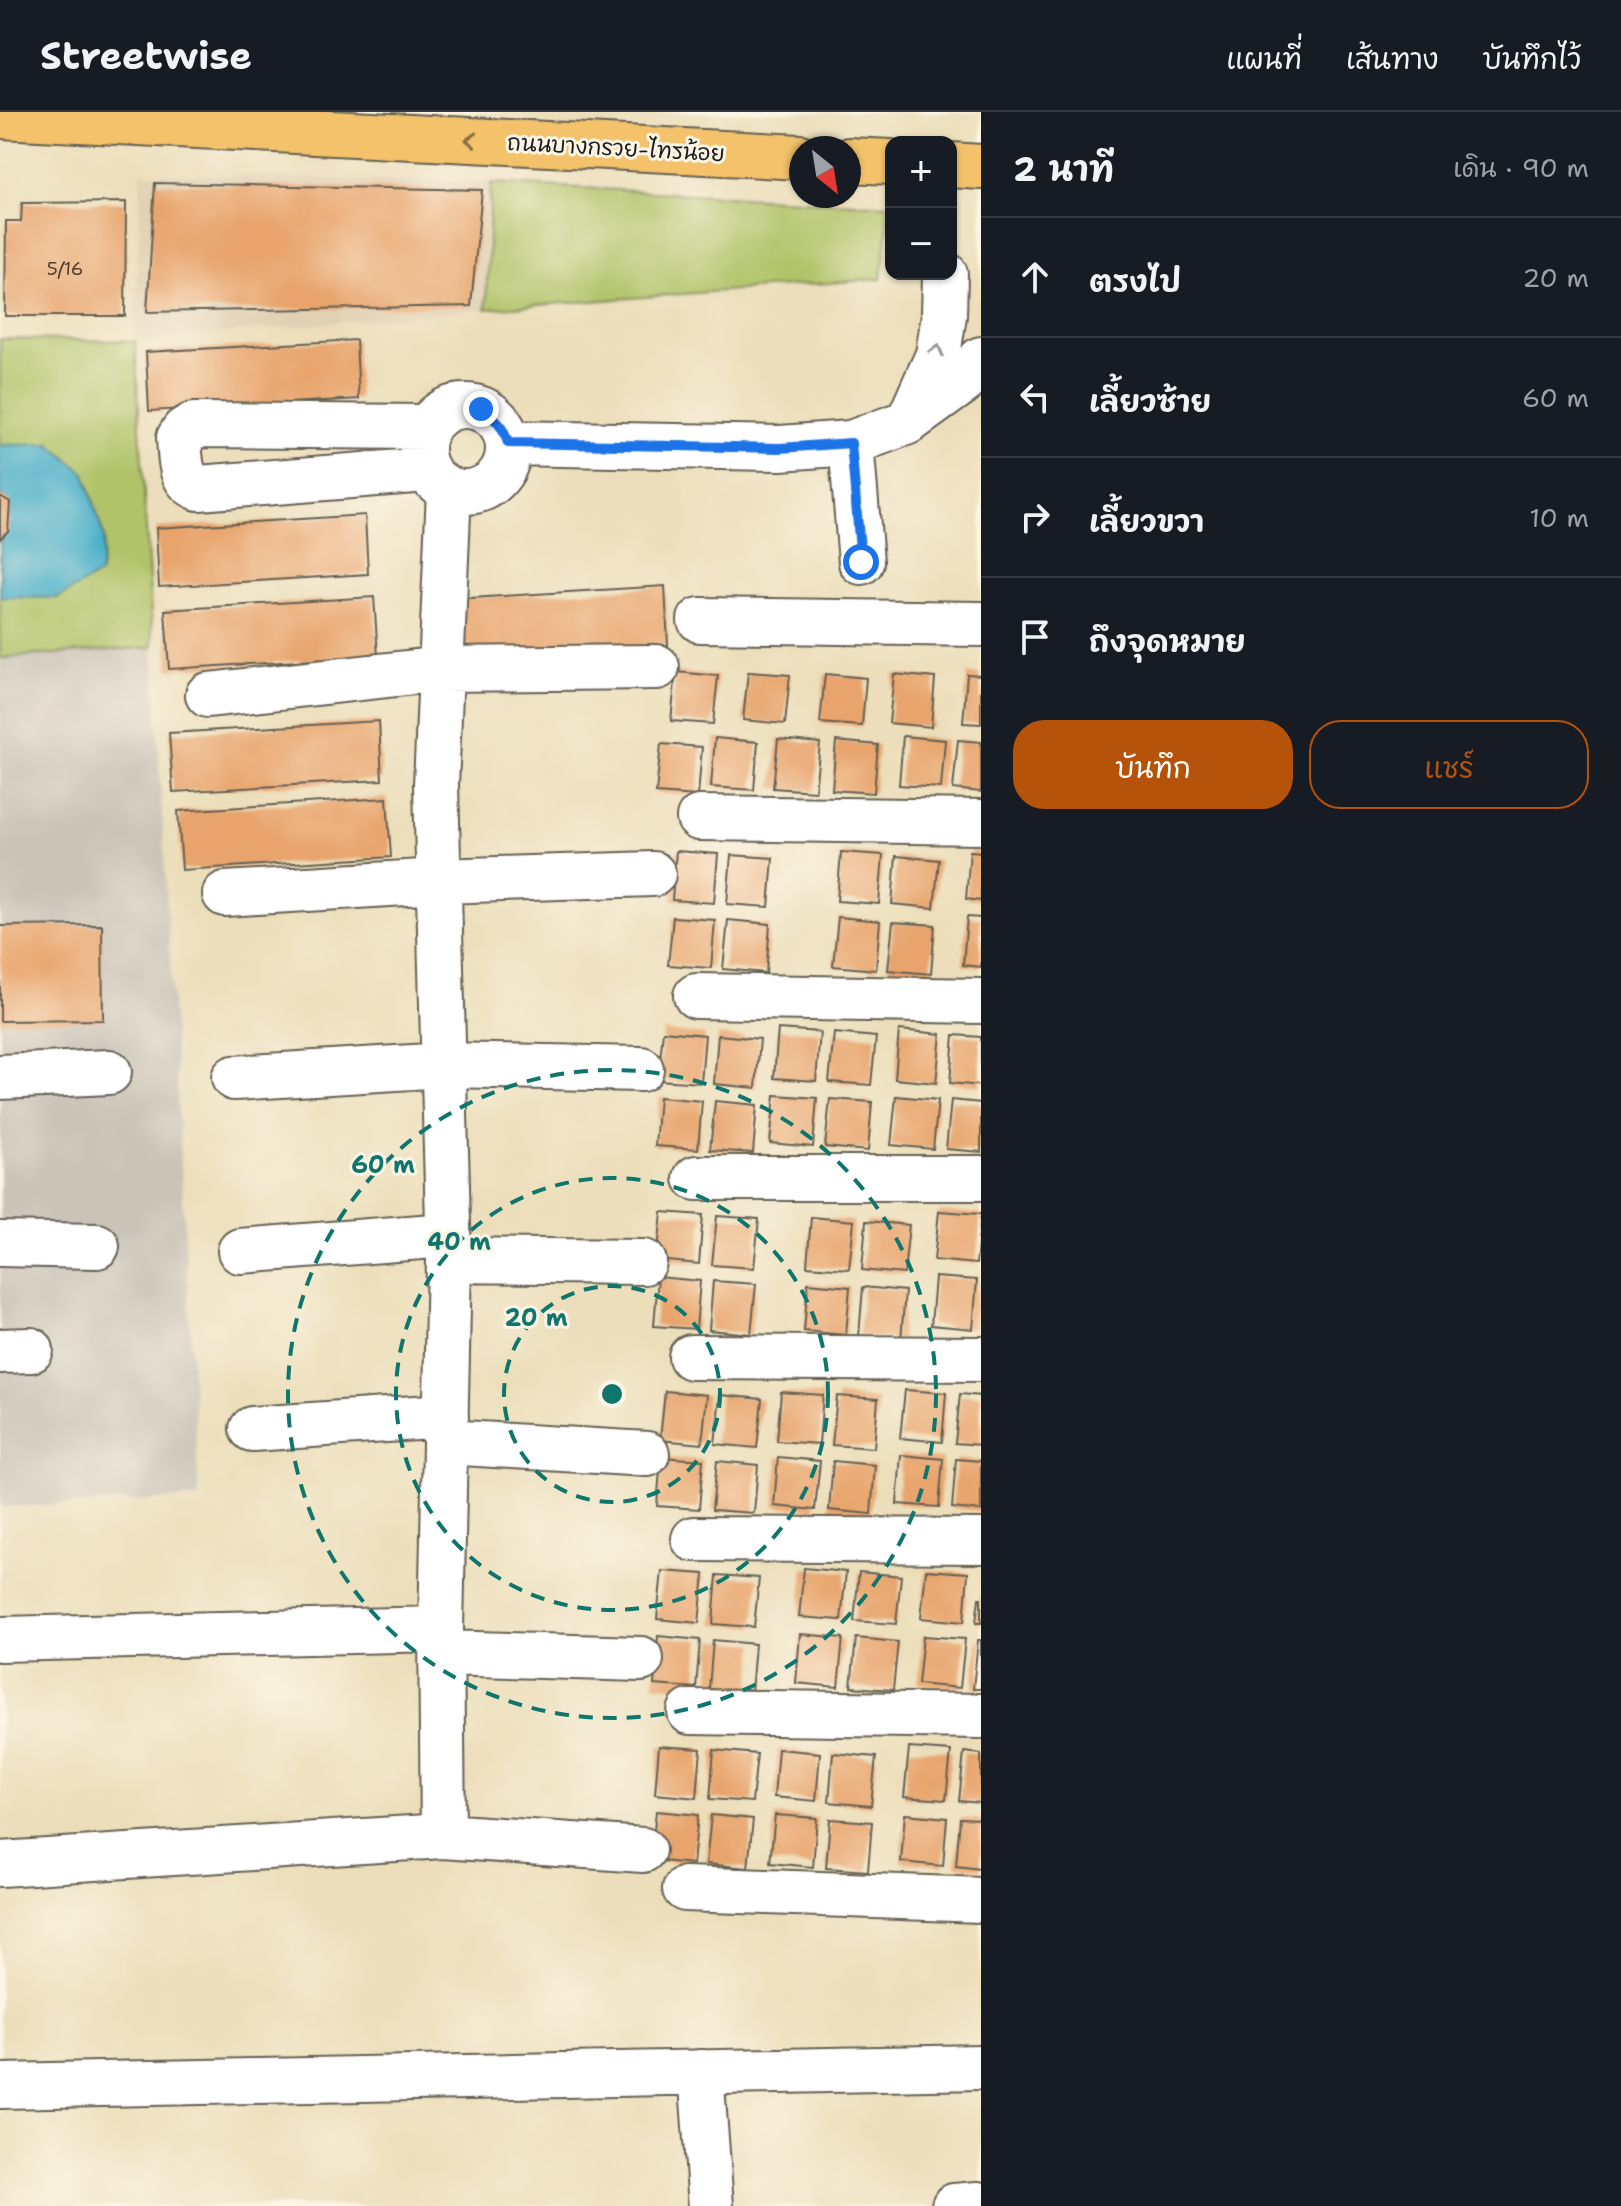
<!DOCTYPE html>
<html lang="th">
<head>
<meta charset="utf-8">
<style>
	body { margin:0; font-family:"Shantell Sans","Playpen Sans Thai",sans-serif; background:#20242c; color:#f1f3f6 }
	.controls { position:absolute; right:24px; top:24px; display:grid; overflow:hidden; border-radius:16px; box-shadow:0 2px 6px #0004 }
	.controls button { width:72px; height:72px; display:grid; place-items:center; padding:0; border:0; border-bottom:2px solid #363941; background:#171b24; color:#f1f3f6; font:40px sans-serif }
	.compass { position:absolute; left:789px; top:24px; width:72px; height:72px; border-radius:50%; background:#171b24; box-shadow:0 2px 6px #0004; rotate:150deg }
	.stop { position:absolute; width:24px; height:24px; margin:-18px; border:6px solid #1a73e8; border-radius:50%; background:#fff }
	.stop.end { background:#1a73e8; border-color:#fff; box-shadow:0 2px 8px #0008 }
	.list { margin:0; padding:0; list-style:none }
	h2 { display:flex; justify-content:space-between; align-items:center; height:104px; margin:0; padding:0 32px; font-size:34px }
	h2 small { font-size:26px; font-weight:400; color:#9ea1a6 }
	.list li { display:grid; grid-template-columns:52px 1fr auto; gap:24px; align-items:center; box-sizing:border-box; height:120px; padding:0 32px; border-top:2px solid #363941 }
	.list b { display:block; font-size:30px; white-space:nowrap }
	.list em { font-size:26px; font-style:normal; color:#9ea1a6 }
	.actions { display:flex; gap:16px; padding:24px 32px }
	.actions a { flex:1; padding:18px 0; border:2px solid #b45309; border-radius:32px; text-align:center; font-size:28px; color:#b45309 }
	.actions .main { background:#b45309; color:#fff }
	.icon { flex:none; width:44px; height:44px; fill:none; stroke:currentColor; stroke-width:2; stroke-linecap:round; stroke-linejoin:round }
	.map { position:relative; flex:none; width:981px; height:2094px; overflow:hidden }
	header { display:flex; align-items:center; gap:48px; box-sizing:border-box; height:112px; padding:0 40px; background:#171b24; border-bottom:2px solid #363941 }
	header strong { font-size:38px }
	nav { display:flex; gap:44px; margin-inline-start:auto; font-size:28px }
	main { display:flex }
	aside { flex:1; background:#171b24 }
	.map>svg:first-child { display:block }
	.built { fill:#e1d1b4 }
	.industrial { fill:#c9c3b8 }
	.green { fill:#b0c367; stroke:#667042; stroke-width:2 }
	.water { fill:#4bb0ca; stroke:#346673; stroke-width:2 }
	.building { fill:#e8a46c }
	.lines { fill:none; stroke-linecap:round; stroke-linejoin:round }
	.minor-casing { stroke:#656053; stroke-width:48 }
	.major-casing { stroke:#656053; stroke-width:48 }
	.minor { stroke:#fff; stroke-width:44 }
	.major { stroke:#f3c26a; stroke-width:44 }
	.oneway { stroke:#886f43 }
	.oneway2 { stroke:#999 }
	.route { stroke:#1a73e8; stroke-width:10 }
	.ring { fill:none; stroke:#0f766e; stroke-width:4; stroke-dasharray:14 10 }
	.labels { text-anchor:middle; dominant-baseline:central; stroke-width:6; stroke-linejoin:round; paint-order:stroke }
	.number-label { font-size:18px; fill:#4f3e30 }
	.street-label { font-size:22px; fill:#1c1c1c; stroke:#fcf5e5 }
	.centre { fill:#0f766e; stroke:#fcf5e5; stroke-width:4 }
	.ring-label { font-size:24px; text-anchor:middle; font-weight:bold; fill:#0f766e; stroke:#fcf5e5; stroke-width:6; stroke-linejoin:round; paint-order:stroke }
</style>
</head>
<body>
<header>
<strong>Streetwise</strong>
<nav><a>แผนที่</a><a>เส้นทาง</a><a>บันทึกไว้</a></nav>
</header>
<main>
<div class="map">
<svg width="981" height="2094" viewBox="0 0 981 2094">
	<rect width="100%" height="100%" fill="#fcf5e5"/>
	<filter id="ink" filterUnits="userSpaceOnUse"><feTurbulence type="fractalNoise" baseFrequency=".0125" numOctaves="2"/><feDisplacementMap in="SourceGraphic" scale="16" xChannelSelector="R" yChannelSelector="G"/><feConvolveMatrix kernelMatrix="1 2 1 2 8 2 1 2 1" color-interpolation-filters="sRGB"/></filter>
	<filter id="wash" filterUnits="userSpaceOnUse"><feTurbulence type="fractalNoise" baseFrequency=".006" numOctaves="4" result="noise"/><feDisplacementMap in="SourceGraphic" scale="32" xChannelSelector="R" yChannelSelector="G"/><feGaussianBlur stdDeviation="1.8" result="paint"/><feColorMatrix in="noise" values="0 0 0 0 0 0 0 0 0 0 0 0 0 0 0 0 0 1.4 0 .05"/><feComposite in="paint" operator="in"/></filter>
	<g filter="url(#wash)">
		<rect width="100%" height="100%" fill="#ecdeba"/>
		<path class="built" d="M141 61 491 71 486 197 135 229Z"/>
		<path class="industrial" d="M153 535 199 1386 0 1395V546Z"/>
		<path class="green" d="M491 71 891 93 881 167 486 197Z
			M0 227 135 229 153 535 0 546Z"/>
		<path class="water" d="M50 332 85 361 104 425 100 462 58 486 0 485V427L8 419 10 390 0 384V333Z"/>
		<g id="blocks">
			<path class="building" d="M155 71 482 78 471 194 147 200Z
				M126 90 125 204H5L6 109H21L22 91Z
				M356 228 359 287 149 299 146 240Z
				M0 384 10 390 8 419 0 427Z
				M365 403 368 462 159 475 156 416Z
				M665 474 668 533 459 546 455 487Z
				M374 485 378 544 169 557 165 498Z
				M676 560 718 564 713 612 671 609Z
				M748 560 790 563 785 612 743 608Z
				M825 562 866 566 862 614 820 611Z
				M894 562 935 566 931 615 889 611Z
				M967 562 981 563V612L963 611Z
				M379 609 382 668 173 680 169 621Z
				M903 624 945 628 941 676 899 673Z
				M715 626 758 630 754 678 711 675Z
				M778 627 820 631 815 679 773 676Z
				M958 628 981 630V680L953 677Z
				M836 629 878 633 874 681 832 678Z
				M661 632 702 635 698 684 656 681Z
				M387 686 391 745 182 758 178 699Z
				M676 739 718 742 714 791 672 788Z
				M970 739 981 740V789L966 787Z
				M841 740 883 743 879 792 837 789Z
				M731 743 773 746 769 795 727 792Z
				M896 744 939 748 934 796 892 792Z
				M673 805 715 808 711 856 668 853Z
				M838 805 880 809 876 858 833 854Z
				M967 805 981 806V855L963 853Z
				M728 808 770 812 766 861 723 857Z
				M893 810 935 813 931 862 888 858Z
				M102 813 103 908 0 909V814Z
				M778 917 820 920 816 969 774 966Z
				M899 918 941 922 936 971 895 967Z
				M663 919 705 923 701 971 658 968Z
				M834 921 876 925 871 973 829 970Z
				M718 923 760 927 756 976 714 972Z
				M954 923 981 925V974L950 971Z
				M775 983 817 986 813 1035 770 1031Z
				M896 984 938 988 933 1037 891 1033Z
				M659 985 702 989 698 1037 655 1034Z
				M830 987 872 990 868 1039 825 1035Z
				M951 988 981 991V1040L946 1037Z
				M715 989 757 993 753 1041 710 1038Z
				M939 1099 981 1102 976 1152 934 1148Z
				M662 1100 703 1103 699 1152 657 1148Z
				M717 1104 759 1107 754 1156 712 1153Z
				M811 1105 854 1109 849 1157 807 1154Z
				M866 1109 909 1113 904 1162 862 1158Z
				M658 1165 700 1169 696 1217 654 1214Z
				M935 1165 977 1168 973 1217 931 1213Z
				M713 1169 756 1172 751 1222 709 1218Z
				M808 1171 850 1175 846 1223 804 1219Z
				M863 1175 905 1179 901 1228 859 1224Z
				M905 1278 946 1281 942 1330 900 1326Z
				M665 1279 707 1283 702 1332 660 1328Z
				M781 1280 823 1283 819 1332 777 1329Z
				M960 1282 981 1284V1333L955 1331Z
				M720 1283 762 1287 757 1336 715 1332Z
				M837 1284 878 1287 874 1336 832 1333Z
				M901 1343 943 1347 939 1395 897 1392Z
				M661 1345 703 1348 699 1397 657 1394Z
				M778 1345 820 1349 815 1398 774 1394Z
				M956 1347 981 1349V1399L952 1396Z
				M717 1349 758 1353 754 1401 712 1398Z
				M833 1349 875 1353 871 1402 829 1398Z
				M804 1456 846 1460 841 1508 799 1505Z
				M926 1458 968 1461 964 1510 921 1506Z
				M662 1459 704 1462 699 1511 657 1507Z
				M859 1460 901 1464 896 1512 854 1509Z
				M717 1463 759 1466 754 1515 713 1512Z
				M979 1486H981V1511H976Z
				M800 1522 843 1526 838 1575 796 1571Z
				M658 1524 700 1528 696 1576 654 1573Z
				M923 1524 965 1527 960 1576 918 1572Z
				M856 1526 898 1530 893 1578 851 1575Z
				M713 1528 755 1532 751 1581 709 1577Z
				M978 1528H981V1577H973Z
				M659 1634 701 1637 697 1686 655 1682Z
				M909 1636 951 1639 946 1688 904 1685Z
				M778 1637 820 1641 816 1689 774 1685Z
				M714 1638 757 1642 752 1690 710 1687Z
				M964 1640 981 1642V1691L959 1689Z
				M833 1641 876 1645 871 1694 829 1690Z
				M656 1699 698 1703 693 1752 651 1748Z
				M905 1702 947 1706 943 1754 901 1750Z
				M711 1703 753 1707 748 1756 706 1752Z
				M775 1703 817 1706 813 1755 770 1751Z
				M960 1706 981 1707V1757L956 1754Z
				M830 1707 872 1710 868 1759 826 1756Z"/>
		</g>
	</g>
	<g filter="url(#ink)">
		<use href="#blocks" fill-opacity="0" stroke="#656053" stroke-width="2"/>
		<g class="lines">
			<defs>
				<path id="minor" d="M422 337a43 43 0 1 1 86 0a43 43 0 1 1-86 0Z
					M909 308 938 243 944 203 945 162
					M508 331 780 336 851 331 908 310 962 271 981 247
					M851 331 861 450
					M427 358 199 376C178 368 181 345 179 326L184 318 193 313 428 315
					M700 508 981 512
					M208 583 442 557 657 555
					M699 706 981 710
					M225 782 439 769 653 762
					M696 884 981 889
					M0 965 109 960
					M234 966 445 953 641 957
					M696 1066H981
					M0 1132 97 1134
					M240 1139 447 1123
					M449 1148 644 1150
					M0 1239 31 1238
					M691 1245 981 1247
					M252 1317 446 1304
					M445 1330 647 1342
					M694 1427 981 1429
					M0 1527 441 1517
					M442 1541 641 1547
					M690 1600 981 1604
					M443 1724 441 1517 449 1148 436 673 449 378
					M0 1752 443 1724 643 1738
					M685 1777 981 1788
					M701 1960 711 2094
					M0 1974 981 1955
					M954 2094 978 2092"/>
				<path id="major" d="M0 4 801 45
					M849 48 891 50
					M951 53 981 55"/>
			</defs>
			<use href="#minor" class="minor-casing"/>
			<use href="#major" class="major-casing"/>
			<use href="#minor" class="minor"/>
			<use href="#major" class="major"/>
		</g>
		<defs><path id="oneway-chevron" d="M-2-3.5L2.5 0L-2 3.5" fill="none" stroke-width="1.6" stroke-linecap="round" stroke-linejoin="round" transform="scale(2)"/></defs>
		<use class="oneway" href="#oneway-chevron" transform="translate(471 28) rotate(-177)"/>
		<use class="oneway2" href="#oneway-chevron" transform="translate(937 238) rotate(-75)"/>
	</g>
	<g class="lines" filter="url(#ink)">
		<path class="route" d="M481 297C496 306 503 315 508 331L780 336 851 331 861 450"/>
	</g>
	<g class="ring">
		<circle cx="612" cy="1282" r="108"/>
		<circle cx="612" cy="1282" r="216"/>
		<circle cx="612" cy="1282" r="324"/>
	</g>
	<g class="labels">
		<g class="number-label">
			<text x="65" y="157">5/16</text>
		</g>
		<g class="street-label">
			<text transform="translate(616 36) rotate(3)">ถนนบางกรวย-ไทรน้อย</text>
		</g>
	</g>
	<circle cx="612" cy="1282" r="12" class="centre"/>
	<g class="ring-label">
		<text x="383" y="1061">60 m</text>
		<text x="459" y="1138">40 m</text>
		<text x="536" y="1214">20 m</text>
	</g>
</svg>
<div class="controls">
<button>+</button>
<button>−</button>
</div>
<svg class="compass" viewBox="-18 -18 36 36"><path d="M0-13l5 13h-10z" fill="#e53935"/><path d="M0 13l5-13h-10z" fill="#9ea1a6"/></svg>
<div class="stop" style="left:861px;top:450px"></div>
<div class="stop end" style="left:481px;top:297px"></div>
</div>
<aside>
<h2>2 นาที<small>เดิน · 90 m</small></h2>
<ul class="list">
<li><svg class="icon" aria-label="ahead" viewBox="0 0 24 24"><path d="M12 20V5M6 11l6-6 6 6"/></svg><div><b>ตรงไป</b></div><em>20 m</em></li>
<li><svg class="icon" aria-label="left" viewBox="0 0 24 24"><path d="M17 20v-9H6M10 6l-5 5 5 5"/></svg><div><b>เลี้ยวซ้าย</b></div><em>60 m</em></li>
<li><svg class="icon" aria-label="right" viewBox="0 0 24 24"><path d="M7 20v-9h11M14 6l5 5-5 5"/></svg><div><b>เลี้ยวขวา</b></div><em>10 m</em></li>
<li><svg class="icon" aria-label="arrive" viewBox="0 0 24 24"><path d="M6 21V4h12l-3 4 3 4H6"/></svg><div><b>ถึงจุดหมาย</b></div></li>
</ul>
<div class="actions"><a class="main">บันทึก</a><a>แชร์</a></div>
</aside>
</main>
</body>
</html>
